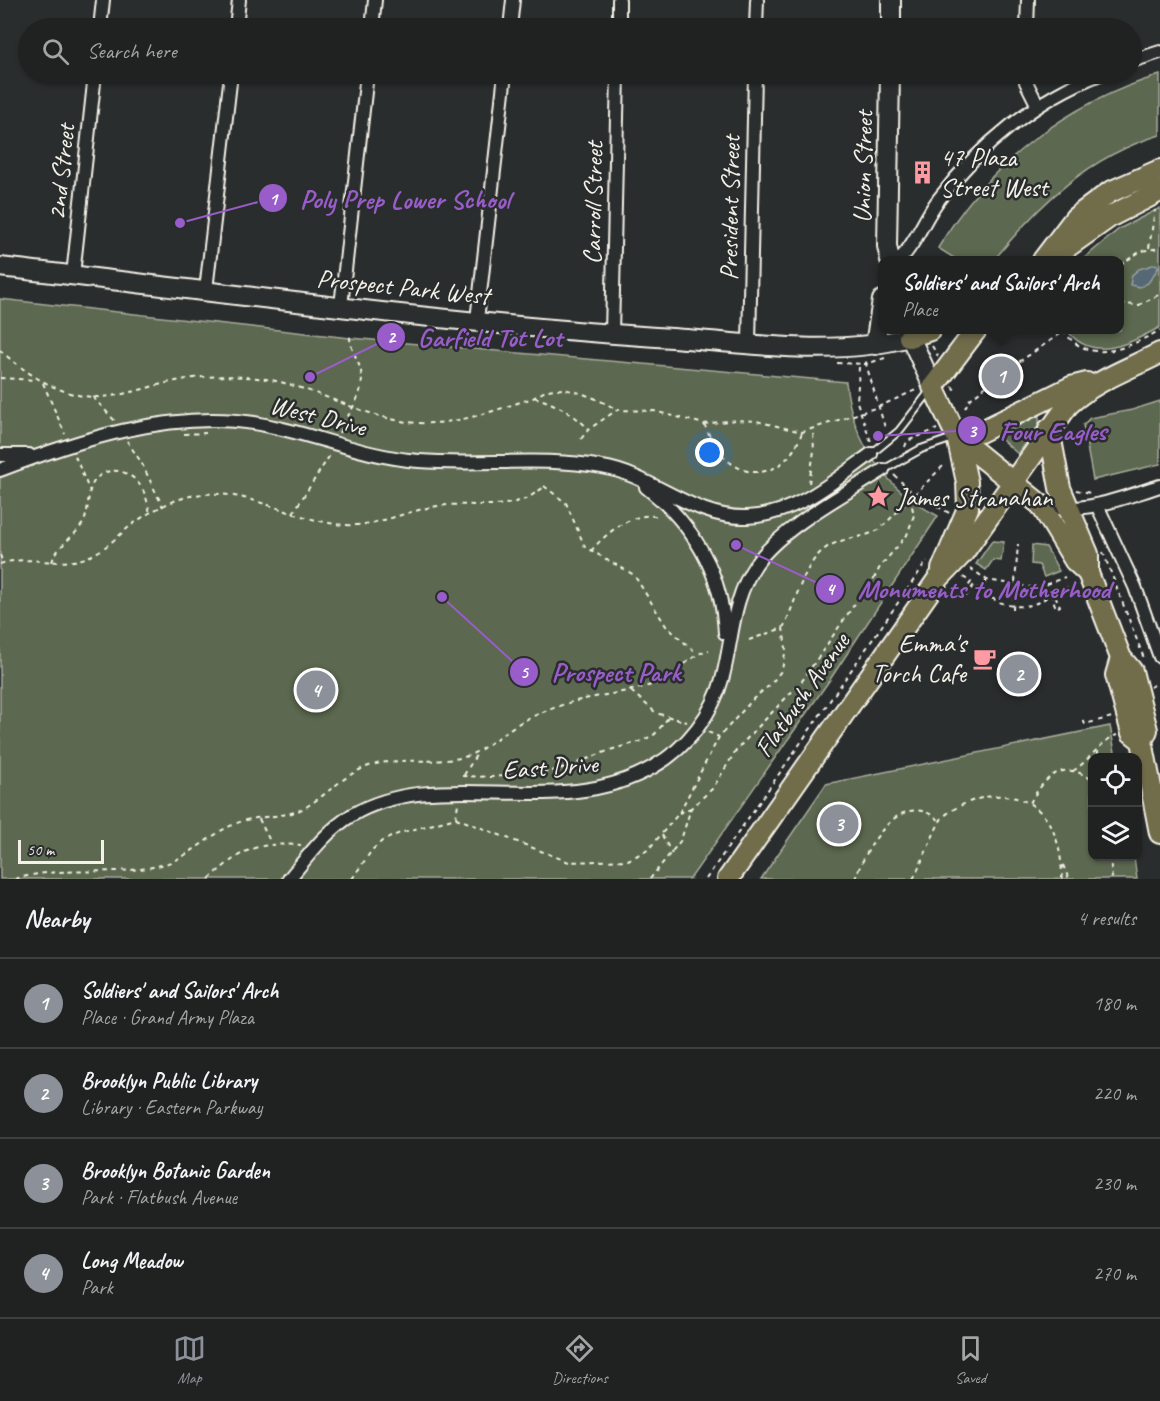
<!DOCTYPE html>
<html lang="en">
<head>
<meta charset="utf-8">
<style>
	body { margin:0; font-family:Caveat,sans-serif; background:#2d2f2f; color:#f1f3f6 }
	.controls { position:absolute; right:18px; bottom:18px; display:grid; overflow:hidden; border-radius:12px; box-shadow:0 2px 4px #0004 }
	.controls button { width:54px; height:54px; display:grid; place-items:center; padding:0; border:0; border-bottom:2px solid #3d3f40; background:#202222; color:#f1f3f6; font:30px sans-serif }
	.scale { position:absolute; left:18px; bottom:15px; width:86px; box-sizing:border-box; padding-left:6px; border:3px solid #f4f1e8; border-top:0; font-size:16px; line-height:21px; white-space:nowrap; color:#f4f1e8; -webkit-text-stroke:4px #2a2d2e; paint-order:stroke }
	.you { position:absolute; left:710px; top:453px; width:21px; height:21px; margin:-15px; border:4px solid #fff; border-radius:50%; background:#1a73e8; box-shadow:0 0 0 9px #1a73e833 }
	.badge { display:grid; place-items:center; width:39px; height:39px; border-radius:50%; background:#8c9099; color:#fff; font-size:20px; font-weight:700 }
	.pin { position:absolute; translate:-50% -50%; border:3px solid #fff; box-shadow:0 2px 6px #0006 }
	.popup { position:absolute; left:878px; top:256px; width:246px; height:78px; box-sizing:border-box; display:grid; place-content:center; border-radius:12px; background:#202222; filter:drop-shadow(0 2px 4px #0005); font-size:20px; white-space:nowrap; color:#a2a4a5 }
	.popup b { font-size:22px; color:#f1f3f6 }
	.popup::after { content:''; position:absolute; left:50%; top:100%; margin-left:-12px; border:12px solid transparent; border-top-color:#202222 }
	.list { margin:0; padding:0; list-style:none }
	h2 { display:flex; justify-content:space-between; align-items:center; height:78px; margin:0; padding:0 24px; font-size:26px }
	h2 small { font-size:20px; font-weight:400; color:#a2a4a5 }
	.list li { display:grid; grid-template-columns:39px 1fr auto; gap:18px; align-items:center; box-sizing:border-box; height:90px; padding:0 24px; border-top:2px solid #3d3f40 }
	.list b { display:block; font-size:22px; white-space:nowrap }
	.list p { margin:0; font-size:20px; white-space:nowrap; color:#a2a4a5 }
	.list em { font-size:20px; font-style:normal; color:#a2a4a5 }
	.icon { flex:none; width:33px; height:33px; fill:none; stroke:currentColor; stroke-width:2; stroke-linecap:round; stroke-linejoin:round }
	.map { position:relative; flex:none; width:1160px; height:879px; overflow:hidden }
	.search { position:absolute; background:#202222; box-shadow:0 2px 4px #0004; left:18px; right:18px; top:18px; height:66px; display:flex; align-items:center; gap:15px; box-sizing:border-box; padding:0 21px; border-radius:33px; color:#a2a4a5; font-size:22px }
	.sheet { height:438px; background:#202222 }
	nav { display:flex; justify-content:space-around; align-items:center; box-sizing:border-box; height:84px; border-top:2px solid #3d3f40; background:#202222; font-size:16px; color:#a2a4a5 }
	nav a { display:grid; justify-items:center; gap:3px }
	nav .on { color:#8c9099 }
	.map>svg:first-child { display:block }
	.green { fill:#5c6850; stroke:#a8ac9c; stroke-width:1.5 }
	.water { fill:#576874; stroke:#969fa2; stroke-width:1.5 }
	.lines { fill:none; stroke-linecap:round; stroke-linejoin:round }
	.lane-casing { stroke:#f4f1e8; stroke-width:10 }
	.street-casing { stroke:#f4f1e8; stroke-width:16 }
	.secondary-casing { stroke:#f4f1e8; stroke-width:22 }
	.primary-casing { stroke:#f4f1e8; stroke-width:24 }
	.path { stroke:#f4f1e8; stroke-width:2; stroke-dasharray:4.5 4.5; stroke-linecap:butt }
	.lane { stroke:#2a2d2e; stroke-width:6 }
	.street { stroke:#2a2d2e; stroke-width:12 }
	.secondary { stroke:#2a2d2e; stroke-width:18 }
	.primary { stroke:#716d4b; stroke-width:20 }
	.labels { text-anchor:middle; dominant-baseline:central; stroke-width:5; stroke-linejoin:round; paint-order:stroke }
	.poi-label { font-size:26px; fill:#f4f1e8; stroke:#2a2d2e; text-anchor:start }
	.street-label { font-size:26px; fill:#f4f1e8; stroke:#2a2d2e }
	.leader { fill:none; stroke:#995dc9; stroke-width:2 }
	.callout-dot { fill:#995dc9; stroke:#2a2d2e; stroke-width:2 }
	.mark-label { font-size:18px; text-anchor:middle; font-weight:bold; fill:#fff }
	.callout-label { font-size:27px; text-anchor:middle; font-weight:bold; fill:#995dc9; stroke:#2a2d2e; stroke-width:5; stroke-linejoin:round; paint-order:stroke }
</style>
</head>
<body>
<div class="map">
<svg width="1160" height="879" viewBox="0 0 1160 879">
	<rect width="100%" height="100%" fill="#2a2d2e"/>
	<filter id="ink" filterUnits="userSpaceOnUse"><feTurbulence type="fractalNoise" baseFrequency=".0167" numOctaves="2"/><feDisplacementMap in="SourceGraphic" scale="12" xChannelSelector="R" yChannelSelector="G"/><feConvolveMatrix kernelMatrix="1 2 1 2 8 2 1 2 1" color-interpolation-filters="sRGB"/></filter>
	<g filter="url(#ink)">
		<path class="green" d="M1160 75V135C1089 156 1039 204 994 260H957L938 248C987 164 1067 103 1160 75Z
			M1160 208V327C1131 343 1092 364 1067 330H1120V260H1082L1119 229Z
			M0 299 350 338 846 382C852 442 885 489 938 516L831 678 690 879H0Z
			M1160 401V464L1093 480 1083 425 1090 418 1132 410Z
			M1034 415 1039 417V425L1018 454 996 435Z
			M992 541 1004 542 1001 561 993 560 986 570 976 564Z
			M1032 545 1046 547 1059 571 1044 577 1039 565 1031 564Z
			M1110 726 1116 757 1092 758V856L1134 857 1137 879H761L826 784Z"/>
		<path class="water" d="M1156 264 1159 267 1148 283 1140 287 1130 285 1132 275 1139 269Z"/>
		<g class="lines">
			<defs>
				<path id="lane" d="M871 454 899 431 930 391
					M883 470 921 449 953 438"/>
				<path id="street" d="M100 28 103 0
					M236 28 239 0
					M372 28 375 0
					M510 28 513 0
					M619 28V0
					M756 28 757 0
					M1027 28 1028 0
					M1132 61 1160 52
					M1027 74 1026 82 1038 106
					M899 260C916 244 924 218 939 199 980 145 1036 99 1100 74
					M73 275 95 74
					M206 290 231 74
					M341 306 367 74
					M477 320 505 74
					M612 334 618 74
					M749 343 755 74
					M0 455H29
					M0 470C78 440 170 410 254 423 310 432 363 457 419 461 480 466 541 456 602 467 653 475 693 519 747 517 796 515 834 481 871 454
					M646 487C693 524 722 573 725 633
					M1041 505C1081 516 1121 498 1160 486
					M1097 505 1135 587 1160 657
					M289 879C308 856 326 831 352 815 441 763 557 823 653 767 687 748 713 714 723 676 733 637 732 599 756 564 781 528 845 494 883 470"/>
				<path id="secondary" d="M891 28V0
					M890 74 887 246 890 260
					M0 267C223 292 447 324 672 338 749 343 834 358 909 337
					M907 330 933 387
					M875 345 882 300"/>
				<path id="primary" d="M1043 260 1075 218 1110 192 1160 170
					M1049 260 1111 216 1160 191
					M976 330 933 387 957 437 1041 505 1075 561 1088 573
					M909 337 930 330
					M1049 429 1060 488 1088 554V573L1121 658 1132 671 1147 730 1142 741 1160 833
					M957 437 980 432 1071 387 1087 383
					M942 569 968 508 967 482 957 437
					M1121 658 1116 675 1132 733 1142 741
					M728 879 938 579 963 553 1068 405C1094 381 1129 369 1160 353"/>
			</defs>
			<use href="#lane" class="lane-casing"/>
			<use href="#street" class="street-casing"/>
			<use href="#secondary" class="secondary-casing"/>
			<use href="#primary" class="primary-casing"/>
			<path class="path" d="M1149 248 1155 210
				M1120 265 1141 251 1160 248
				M1120 304 1139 305 1160 294
				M1063 330C1088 367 1129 348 1160 330
				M932 346 938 356
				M0 350C25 373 61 397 96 397 123 397 149 386 176 381 204 375 237 375 266 379 318 388 367 420 418 423 459 425 495 410 533 398 538 396 543 391 549 390 567 385 602 400 617 410
				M885 358 866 364 886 431
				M837 363 866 364V359
				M859 367 857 402 871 442
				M1004 372 1066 330
				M0 378 35 380
				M43 383 65 434
				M952 386 957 393
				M93 397 115 421
				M534 397C556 404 571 412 588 428
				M965 408 969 400 997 377
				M704 424C710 437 716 450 727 460 758 486 791 467 802 432
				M339 433C348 412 368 392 360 368 356 355 349 347 350 333
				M184 434 206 433
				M581 439 589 429 617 410 654 411 704 424 736 420 756 421 802 432 878 407 918 389
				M127 441 141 462 163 507
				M905 447 907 441 937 429
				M75 456 90 492
				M894 475 914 494 951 514
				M809 483 814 451 813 430
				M544 486 566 503 585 547 634 575 666 626 696 653
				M1076 490 1091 493
				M293 513 330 455
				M591 551C607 532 634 510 660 517
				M1103 552 1145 661
				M0 555 3 563
				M52 562C57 545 74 538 83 523 90 511 86 495 93 483 104 465 127 468 139 484 146 493 148 504 150 514
				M0 564C28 554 57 568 85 558 102 552 116 538 129 527 149 511 178 496 203 494 250 491 291 518 336 524 371 530 403 511 438 506 464 502 493 509 519 501 528 499 535 493 543 488
				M970 568 987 580 1037 588 1065 577
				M963 577 971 582 963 594 966 596 974 585C992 601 1014 613 1039 602 1044 600 1046 597 1051 594L1056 608 1060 606 1054 593 1070 587
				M1040 587 1045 598
				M979 591 987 580
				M1013 609 1018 544
				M749 640 783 628C797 602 803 559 831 545 847 537 865 538 880 529L944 465
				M1150 687 1159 683
				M631 691 656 713 687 722
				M1083 720 1085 724 1112 717
				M708 732 719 737
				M1098 751V758
				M1073 771C1088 762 1104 738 1117 735
				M464 775 478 752
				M462 776 492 777 548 772 567 767 610 750 642 741 655 734 668 718
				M1030 803C1045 776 1063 759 1092 780
				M679 813 691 808
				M456 818 458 803
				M259 819 271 843
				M662 835 672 854
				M1110 856 1112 879
				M1063 865 1069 879
				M15 879C66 864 118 879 168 863 196 853 215 829 243 821 265 814 289 819 309 805 330 792 345 774 369 766 400 756 433 765 464 757 481 752 495 739 510 729 523 720 537 714 551 709 585 695 623 695 657 683 678 676 688 655 709 650
				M209 879C246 847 253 843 301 845
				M352 879 372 850 382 841 400 833 456 818 569 862 628 860 648 850 679 813 719 737 755 697 770 685 782 670 786 648 783 628
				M650 879 681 840 691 808 713 788 737 749 802 681 856 602 865 595 880 567 907 535 914 515 910 498
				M706 879 927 561
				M855 879C867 846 901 786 940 821
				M913 879C920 868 938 821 943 817 957 805 976 798 993 796 1044 793 1062 834 1062 879"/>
			<use href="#lane" class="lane"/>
			<use href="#street" class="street"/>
			<use href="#secondary" class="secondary"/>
			<use href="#primary" class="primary"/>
		</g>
	</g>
	<defs>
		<symbol id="building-bare" viewBox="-9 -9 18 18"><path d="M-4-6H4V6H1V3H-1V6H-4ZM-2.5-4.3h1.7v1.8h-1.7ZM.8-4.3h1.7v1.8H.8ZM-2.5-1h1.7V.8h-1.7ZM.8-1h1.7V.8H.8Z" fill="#ff9aa2" stroke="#2a2d2e" stroke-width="2.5" paint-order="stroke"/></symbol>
		<symbol id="sight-bare" viewBox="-9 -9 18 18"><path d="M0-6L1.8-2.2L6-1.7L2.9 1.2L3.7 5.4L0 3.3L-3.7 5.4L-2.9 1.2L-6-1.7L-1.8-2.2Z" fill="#ff9aa2" stroke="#2a2d2e" stroke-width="2.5" paint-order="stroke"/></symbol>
		<symbol id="cafe-bare" viewBox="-9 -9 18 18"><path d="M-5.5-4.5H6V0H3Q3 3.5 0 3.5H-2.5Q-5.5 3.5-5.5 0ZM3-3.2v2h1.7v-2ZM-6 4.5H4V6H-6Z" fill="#ff9aa2" stroke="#2a2d2e" stroke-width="2.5" paint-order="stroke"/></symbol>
	</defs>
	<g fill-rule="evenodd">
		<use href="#building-bare" x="906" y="156" width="33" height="33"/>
		<use href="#sight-bare" x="862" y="480" width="33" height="33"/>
		<use href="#cafe-bare" x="968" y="642" width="33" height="33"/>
	</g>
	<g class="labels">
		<g class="poi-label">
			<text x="940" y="157">47 Plaza<tspan x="940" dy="30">Street West</tspan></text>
			<text x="897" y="497">James Stranahan</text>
			<text x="966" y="643" text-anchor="end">Emma's<tspan x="966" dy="30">Torch Cafe</tspan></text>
		</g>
		<g class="street-label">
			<text transform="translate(863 167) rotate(-89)">Union Street</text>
			<text transform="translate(61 172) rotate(-84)">2nd Street</text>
			<text transform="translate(593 203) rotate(-89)">Carroll Street</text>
			<text transform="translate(730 208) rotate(-89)">President Street</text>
			<text transform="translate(403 287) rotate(6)">Prospect Park West</text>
			<text transform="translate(318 416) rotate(14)">West Drive</text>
			<text transform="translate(802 695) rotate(-55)">Flatbush Avenue</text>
			<text transform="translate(550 767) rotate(-4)">East Drive</text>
		</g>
	</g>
	<path class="leader" d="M180 223L273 198M310 377L391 337M878 436L972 430M736 545L830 589M442 597L524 672"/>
	<g class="callout-dot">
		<circle cx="180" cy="223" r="6"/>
		<circle cx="310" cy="377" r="6"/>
		<circle cx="878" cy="436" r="6"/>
		<circle cx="736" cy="545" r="6"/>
		<circle cx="442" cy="597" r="6"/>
		<circle cx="273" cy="198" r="15"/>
		<circle cx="391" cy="337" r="15"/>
		<circle cx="972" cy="430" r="15"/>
		<circle cx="830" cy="589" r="15"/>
		<circle cx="524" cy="672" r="15"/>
	</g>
	<g class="mark-label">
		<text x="273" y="205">1</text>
		<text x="391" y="343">2</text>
		<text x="972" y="437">3</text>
		<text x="830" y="595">4</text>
		<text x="524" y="678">5</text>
	</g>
	<g class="callout-label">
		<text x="405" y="208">Poly Prep Lower School</text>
		<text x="490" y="346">Garfield Tot Lot</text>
		<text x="1053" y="440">Four Eagles</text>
		<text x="984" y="598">Monuments to Motherhood</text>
		<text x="616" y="681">Prospect Park</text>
	</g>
</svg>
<div class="controls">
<button><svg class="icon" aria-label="locate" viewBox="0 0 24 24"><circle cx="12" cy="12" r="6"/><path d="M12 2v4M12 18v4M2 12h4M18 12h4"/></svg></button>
<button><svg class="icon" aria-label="layers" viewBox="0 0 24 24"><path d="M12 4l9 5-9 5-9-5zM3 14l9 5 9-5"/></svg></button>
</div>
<div class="scale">50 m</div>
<div class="you"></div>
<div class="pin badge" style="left:1001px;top:376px">1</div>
<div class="popup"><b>Soldiers' and Sailors' Arch</b>Place</div>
<div class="pin badge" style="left:1019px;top:674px">2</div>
<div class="pin badge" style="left:839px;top:824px">3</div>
<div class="pin badge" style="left:316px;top:690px">4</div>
<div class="search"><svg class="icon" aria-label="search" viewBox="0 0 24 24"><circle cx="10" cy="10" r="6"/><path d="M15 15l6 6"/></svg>Search here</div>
</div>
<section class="sheet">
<h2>Nearby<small>4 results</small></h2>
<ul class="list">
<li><span class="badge">1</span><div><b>Soldiers' and Sailors' Arch</b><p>Place · Grand Army Plaza</p></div><em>180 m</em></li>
<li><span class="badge">2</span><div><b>Brooklyn Public Library</b><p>Library · Eastern Parkway</p></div><em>220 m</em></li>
<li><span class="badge">3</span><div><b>Brooklyn Botanic Garden</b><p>Park · Flatbush Avenue</p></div><em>230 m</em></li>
<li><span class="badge">4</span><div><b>Long Meadow</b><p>Park</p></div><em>270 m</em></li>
</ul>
</section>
<nav>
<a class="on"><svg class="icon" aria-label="map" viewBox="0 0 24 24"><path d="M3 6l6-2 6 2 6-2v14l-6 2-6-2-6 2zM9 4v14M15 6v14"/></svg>Map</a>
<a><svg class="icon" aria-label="directions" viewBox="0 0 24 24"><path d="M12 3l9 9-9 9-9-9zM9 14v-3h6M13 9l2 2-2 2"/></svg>Directions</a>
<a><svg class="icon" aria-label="saved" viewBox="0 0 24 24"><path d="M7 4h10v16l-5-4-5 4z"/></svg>Saved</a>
</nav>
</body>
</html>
